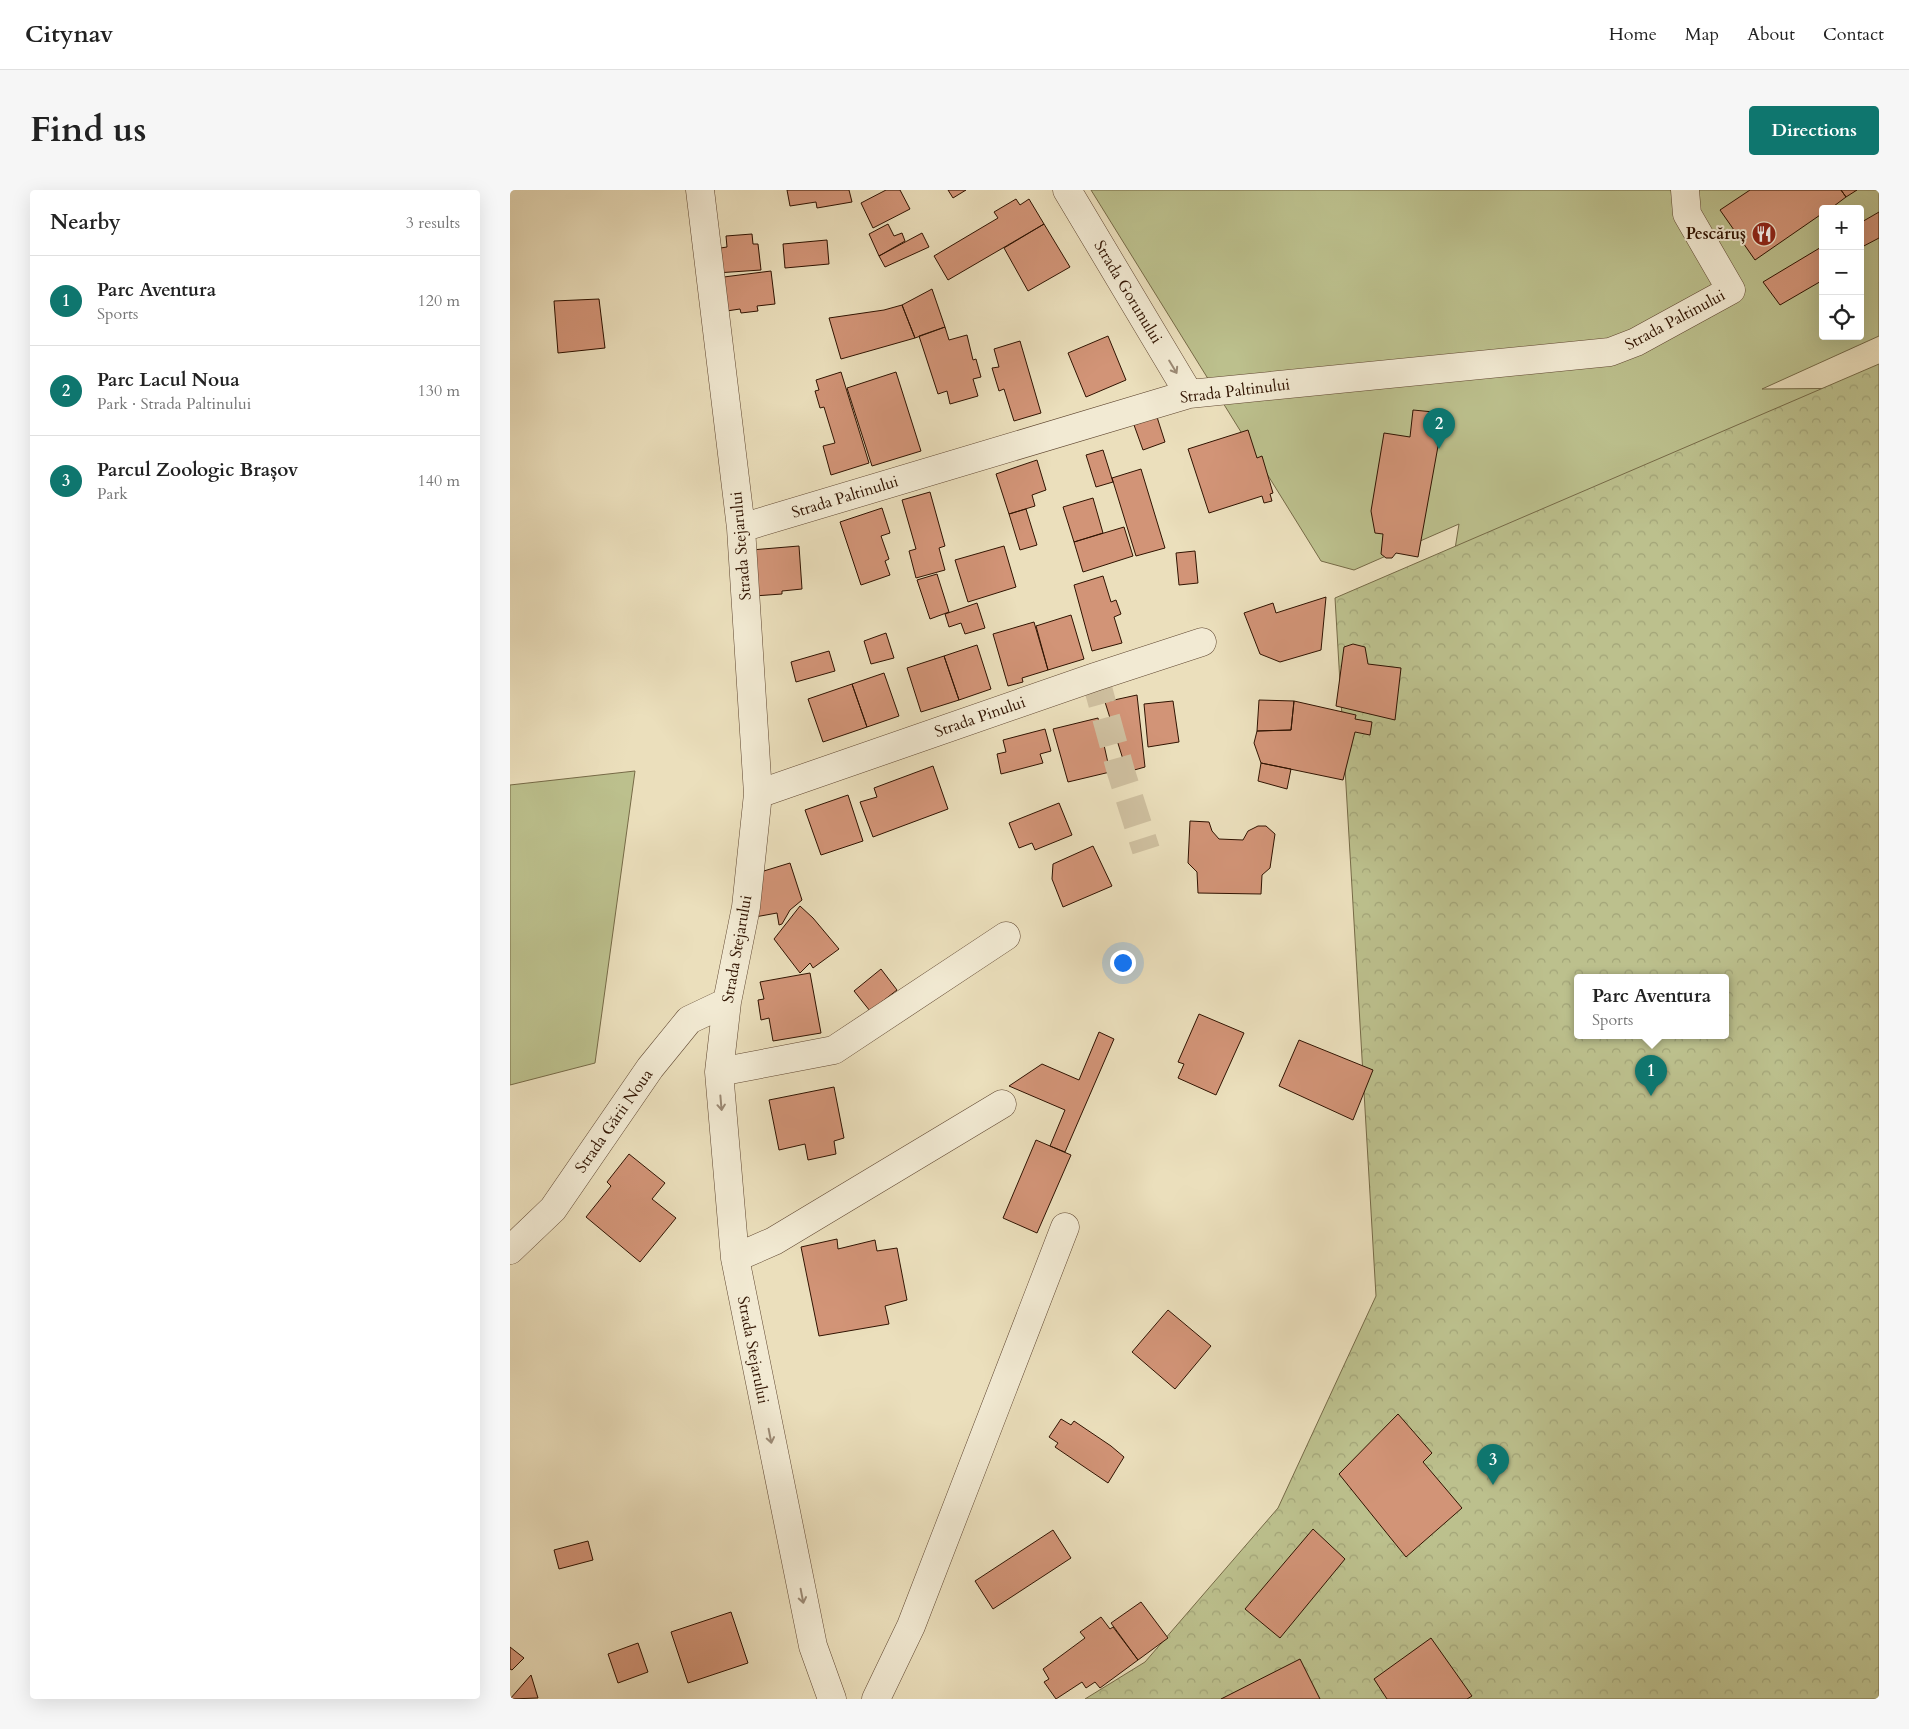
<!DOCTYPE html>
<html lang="en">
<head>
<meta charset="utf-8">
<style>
	body { margin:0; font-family:Cardo,serif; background:#f6f6f6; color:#222 }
	.controls { position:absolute; right:15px; top:15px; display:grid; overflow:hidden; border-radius:5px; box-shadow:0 5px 20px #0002 }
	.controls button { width:45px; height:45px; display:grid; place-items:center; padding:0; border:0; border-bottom:1px solid #e0e0e0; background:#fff; color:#222; font:25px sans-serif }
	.you { position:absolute; left:612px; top:772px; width:18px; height:18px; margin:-12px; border:4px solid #fff; border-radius:50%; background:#1a73e8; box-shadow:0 0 0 8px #1a73e833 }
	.badge { display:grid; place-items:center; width:32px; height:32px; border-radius:50%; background:#0f766e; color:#fff; font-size:16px; font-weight:700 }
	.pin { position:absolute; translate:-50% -41px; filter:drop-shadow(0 1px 2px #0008) }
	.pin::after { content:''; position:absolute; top:26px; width:18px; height:15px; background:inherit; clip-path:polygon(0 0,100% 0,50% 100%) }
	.popup { position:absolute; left:1064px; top:784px; width:155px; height:65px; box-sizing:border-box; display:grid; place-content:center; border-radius:5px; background:#fff; filter:drop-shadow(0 1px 4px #0005); font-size:16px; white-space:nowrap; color:#767676 }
	.popup b { font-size:19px; color:#222 }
	.popup::after { content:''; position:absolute; left:50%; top:100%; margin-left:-10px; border:10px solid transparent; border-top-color:#fff }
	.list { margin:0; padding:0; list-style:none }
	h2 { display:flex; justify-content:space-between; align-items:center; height:65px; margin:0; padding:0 20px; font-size:21px }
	h2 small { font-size:16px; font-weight:400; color:#767676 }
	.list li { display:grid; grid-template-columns:32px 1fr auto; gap:15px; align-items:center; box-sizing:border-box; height:90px; padding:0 20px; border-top:1px solid #e0e0e0 }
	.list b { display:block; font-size:19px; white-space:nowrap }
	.list p { margin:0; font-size:16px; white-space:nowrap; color:#767676 }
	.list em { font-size:16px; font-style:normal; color:#767676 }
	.icon { flex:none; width:28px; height:28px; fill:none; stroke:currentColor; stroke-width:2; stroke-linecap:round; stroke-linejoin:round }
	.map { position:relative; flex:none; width:1369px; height:1509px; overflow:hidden; border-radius:5px }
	header { display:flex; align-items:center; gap:30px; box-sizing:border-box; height:70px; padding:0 25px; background:#fff; border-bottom:1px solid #e0e0e0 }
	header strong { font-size:24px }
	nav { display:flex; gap:28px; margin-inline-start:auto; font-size:18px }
	.intro { display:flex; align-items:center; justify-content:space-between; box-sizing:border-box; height:120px; padding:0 30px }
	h1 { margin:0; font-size:35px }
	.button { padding:12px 22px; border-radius:5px; background:#0f766e; color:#fff; font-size:18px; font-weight:700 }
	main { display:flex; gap:30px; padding:0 30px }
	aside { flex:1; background:#fff; border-radius:5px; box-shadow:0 5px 20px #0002 }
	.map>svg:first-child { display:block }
	.green { fill:#bcc08d; stroke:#766a47; fill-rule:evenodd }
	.forest { fill:url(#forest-crowns); stroke:#766a47; fill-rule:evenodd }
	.building { fill:#d29477; stroke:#301301 }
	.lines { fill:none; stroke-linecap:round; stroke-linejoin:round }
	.minor-tunnel { stroke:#cfc0a0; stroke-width:28; stroke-dasharray:28 14; stroke-linecap:butt }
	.minor-casing { stroke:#5f4630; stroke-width:29 }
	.minor { stroke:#f2ead3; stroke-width:28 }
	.oneway { stroke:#9b8974 }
	.labels { text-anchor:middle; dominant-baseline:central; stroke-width:4; stroke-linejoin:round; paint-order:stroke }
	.poi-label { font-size:16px; font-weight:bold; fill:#301301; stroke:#f2ead3; text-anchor:end }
	.street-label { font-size:16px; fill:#301301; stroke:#f2ead3 }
</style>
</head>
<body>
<header>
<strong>Citynav</strong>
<nav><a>Home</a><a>Map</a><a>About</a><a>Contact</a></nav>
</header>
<div class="intro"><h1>Find us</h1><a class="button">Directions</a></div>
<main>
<aside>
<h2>Nearby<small>3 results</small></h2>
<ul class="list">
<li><span class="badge">1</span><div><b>Parc Aventura</b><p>Sports</p></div><em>120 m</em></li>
<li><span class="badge">2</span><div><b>Parc Lacul Noua</b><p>Park · Strada Paltinului</p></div><em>130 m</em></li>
<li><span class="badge">3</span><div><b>Parcul Zoologic Brașov</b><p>Park</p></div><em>140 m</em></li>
</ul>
</aside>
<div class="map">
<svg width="1369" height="1509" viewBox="0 0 1369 1509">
	<defs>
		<pattern id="forest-crowns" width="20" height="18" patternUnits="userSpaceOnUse" patternTransform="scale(1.25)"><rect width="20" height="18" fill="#bcc08d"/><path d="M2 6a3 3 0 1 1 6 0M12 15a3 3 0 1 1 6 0" fill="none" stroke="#a2a478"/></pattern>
	</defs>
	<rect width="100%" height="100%" fill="#ebdfbc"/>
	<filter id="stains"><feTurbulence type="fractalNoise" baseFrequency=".004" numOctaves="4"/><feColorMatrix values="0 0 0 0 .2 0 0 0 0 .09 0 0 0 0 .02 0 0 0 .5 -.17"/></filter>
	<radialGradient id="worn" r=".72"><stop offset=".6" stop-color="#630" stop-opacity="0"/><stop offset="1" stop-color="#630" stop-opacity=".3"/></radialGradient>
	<path class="green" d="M581 0H1369V146L1252 199 1369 198V1303L900 640 949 334 844 380 811 371ZM1313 19H1350V146H1313ZM1067 787H1215V845H1067Z
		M125 581 85 873 0 895V595Z"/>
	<path class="forest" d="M1369 174V1509H575L635 1472 768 1318 866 1106 825 408ZM1067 787H1215V845H1067Z"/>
	<path class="building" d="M277 0H339L342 12 307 18 306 12 280 16Z
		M376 0H390L400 19 363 38 351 13Z
		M438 0H456L443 8Z
		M1240 0H1331L1336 7 1320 19H1313V23L1245 70 1210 20Z
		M1331 0H1347L1336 7Z
		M506 9 510 15 519 9 534 34 438 90 424 66 488 28 484 22Z
		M1369 22V48L1350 58V33Z
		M378 34 384 46 392 43 395 51 369 66 359 44Z
		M534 34 560 77 518 101 494 58Z
		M412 43 419 57 375 77 369 66Z
		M242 44 243 54H248L251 80 206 83 204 59 217 57 216 46Z
		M317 50 319 74 275 78 273 54Z
		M1313 56V90L1270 115 1253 92Z
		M261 81 265 114 247 116 248 121 231 123 230 119 210 122 206 88Z
		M422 99 435 137 405 148 392 115Z
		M89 109 95 158 48 163 44 111Z
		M392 115 405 148 331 169 319 128 374 120Z
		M435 137 439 150 457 145 463 170 466 169 471 187 463 189 468 206 440 214 437 201 428 204 409 146Z
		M598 146 616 190 576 207 558 163Z
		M510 151 531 223 504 231 494 199 489 201 482 178 489 177 484 159Z
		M331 182 359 273 321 285 313 256 325 253 314 217 310 218 305 201 309 200 306 190Z
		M386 182 411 261 362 276 337 198Z
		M903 220 934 223 908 367 886 363 882 368H876L871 364 873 344 865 343 861 321 874 243 900 247Z
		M647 227 655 252 633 260 624 235Z
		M738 240 747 268 752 266 763 303 760 304 762 311 754 313 752 306 699 323 678 259Z
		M593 260 603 292 586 297 576 265Z
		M527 270 536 300 522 305 525 316 499 324 486 284Z
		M631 279 655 358 626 366 602 288Z
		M420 302 435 356 429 358 435 380 406 388 399 361 406 359 392 310Z
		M583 308 593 343 564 352 553 317Z
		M372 318 380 343 371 346 379 369 375 371 380 385 351 395 330 332Z
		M516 319 527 355 510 360 499 324Z
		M614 337 623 366 573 382 564 352Z
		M289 356 292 399 272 401V404L244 406 241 360Z
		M494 356 506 397 458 412 445 370Z
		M685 361 688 393 669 395 666 363Z
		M427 384 439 422 420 429 407 390Z
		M593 386 601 412 606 410 611 424 604 427 612 453 582 461 564 395Z
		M816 407 811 460 770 472 750 464 734 423 763 413 766 423Z
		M467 413 475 438 455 444 451 433 439 437 435 424Z
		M561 425 574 469 538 480 526 436Z
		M524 432 538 480 512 488 513 492 498 496 483 444Z
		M376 443 384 468 361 474 354 451Z
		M843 454 855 457 858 474 891 478 885 530 826 516 834 457Z
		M467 455 481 499 449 510 434 466Z
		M319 461 325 481 286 492 281 472Z
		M434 466 449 510 411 522 397 478Z
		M374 483 389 526 357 537 342 494Z
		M342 494 357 537 313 552 298 509Z
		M627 505 635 577 617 582 595 512Z
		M749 510 784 511 781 540 747 541Z
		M663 511 669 552 638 557 634 514Z
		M784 511 846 525 845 529 862 532 860 545 845 542 833 590 751 573 744 553 747 541 781 540Z
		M588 528 600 582 558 592 543 539Z
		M535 539 541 561 530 564 533 573 491 584 487 564 496 562 493 550Z
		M751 573 781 579 777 599 748 591Z
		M423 576 438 619 363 647 350 612 367 607 364 598Z
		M338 605 353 651 311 665 295 620Z
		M549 613 562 645 525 660 522 653 509 658 499 633Z
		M680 631 699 632 702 641 709 649 733 650 738 641 748 636H756L765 644 760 678 752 685 751 704 688 703 687 682 678 673Z
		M583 656 602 696 553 717 542 689 543 674Z
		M280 673 292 710 280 720 272 734 269 735 267 723 245 727 244 684Z
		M290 716 303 728 329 759 303 778 300 773 290 783 264 749Z
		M371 779 387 800 360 821 344 801Z
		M300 783 311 843 263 851 259 828 251 830 248 810 254 809 250 792Z
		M689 824 734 843 706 905 668 888 674 874 668 872Z
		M589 842 604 849 555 962 540 956 555 920 499 896 532 874 569 890Z
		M789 850 863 880 843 930 769 896Z
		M324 897 334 948 324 951 326 964 298 970 295 954 269 960 259 910Z
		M526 950 561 965 527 1043 493 1028Z
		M119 964 155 993 142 1009 166 1028 130 1072 76 1027 101 996 97 992Z
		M327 1049 328 1059 365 1050 367 1061 387 1058 397 1110 375 1116 379 1134 309 1146 291 1057Z
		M658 1120 701 1156 665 1199 622 1162Z
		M888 1224 922 1263 913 1272 952 1318 896 1367 829 1284Z
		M551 1229 561 1235 564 1231 601 1256 614 1267 598 1293 545 1257 548 1253 539 1247Z
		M803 1339 835 1369 770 1448 735 1419Z
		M543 1340 561 1368 483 1419 465 1391Z
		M78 1351 83 1370 49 1379 44 1360Z
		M631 1412 658 1448 628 1470 601 1433Z
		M221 1422 238 1473 178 1493 161 1442Z
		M591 1427 600 1439 603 1437 628 1470 590 1498 585 1492 576 1498 572 1492 546 1509 534 1492 539 1489 533 1479 575 1448 570 1442Z
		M921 1448 962 1506 957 1509H877L864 1489Z
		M128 1453 138 1482 108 1493 98 1464Z
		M0 1457 14 1468 2 1480 0 1479Z
		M790 1469 810 1509H711Z
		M21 1485 28 1508 0 1509Z"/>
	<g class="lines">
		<path class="minor-tunnel" d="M585 487 611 582 636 660"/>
		<defs>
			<path id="minor" d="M190 0 231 338 248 604 236 717 217 812 209 882 225 1068 303 1456 322 1509
				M557 0 679 204
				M231 338 679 204 1100 162 1126 152 1221 100 1177 24 1175 0
				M248 604 585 487 692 452
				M209 882 324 860 496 746
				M0 1060 43 1019 140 878 179 830 217 812
				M225 1068 264 1051 492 914
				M366 1509 401 1436 555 1037"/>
		</defs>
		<use href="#minor" class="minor-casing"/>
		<use href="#minor" class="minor"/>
	</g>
	<defs><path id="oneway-shaft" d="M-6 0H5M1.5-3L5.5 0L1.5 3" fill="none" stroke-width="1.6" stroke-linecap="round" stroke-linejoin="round" transform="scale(1.25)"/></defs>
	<g class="oneway">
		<use href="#oneway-shaft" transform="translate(663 177) rotate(59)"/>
		<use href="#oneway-shaft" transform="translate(211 913) rotate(85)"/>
		<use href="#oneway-shaft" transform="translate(260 1246) rotate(79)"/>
		<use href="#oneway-shaft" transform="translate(292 1406) rotate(79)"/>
	</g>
	<defs>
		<symbol id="restaurant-disc" viewBox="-11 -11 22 22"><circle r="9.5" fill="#8f2418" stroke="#f2ead3"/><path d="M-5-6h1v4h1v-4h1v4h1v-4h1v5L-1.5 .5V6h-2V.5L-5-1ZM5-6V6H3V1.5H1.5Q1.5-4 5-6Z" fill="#fff"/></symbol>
	</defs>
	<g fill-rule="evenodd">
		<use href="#restaurant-disc" x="1240" y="30" width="28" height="28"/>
	</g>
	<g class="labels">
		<g class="poi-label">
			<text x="1236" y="44">Pescăruș</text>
		</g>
		<g class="street-label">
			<text transform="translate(618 102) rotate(59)">Strada Gorunului</text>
			<text transform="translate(1165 130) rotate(-28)">Strada Paltinului</text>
			<text transform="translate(725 201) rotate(-7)">Strada Paltinului</text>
			<text transform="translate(335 307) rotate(-17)">Strada Paltinului</text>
			<text transform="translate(231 356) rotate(-95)">Strada Stejarului</text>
			<text transform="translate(470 527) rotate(-19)">Strada Pinului</text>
			<text transform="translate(227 759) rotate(-80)">Strada Stejarului</text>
			<text transform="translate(104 931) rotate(-55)">Strada Gării Noua</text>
			<text transform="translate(243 1160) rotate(79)">Strada Stejarului</text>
		</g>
	</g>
	<rect width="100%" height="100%" filter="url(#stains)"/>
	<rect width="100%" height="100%" fill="url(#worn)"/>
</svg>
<div class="controls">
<button>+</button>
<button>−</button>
<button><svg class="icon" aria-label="locate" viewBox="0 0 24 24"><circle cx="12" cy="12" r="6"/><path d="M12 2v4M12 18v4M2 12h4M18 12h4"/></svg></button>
</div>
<div class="you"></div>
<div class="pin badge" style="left:1141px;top:906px">1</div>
<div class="popup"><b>Parc Aventura</b>Sports</div>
<div class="pin badge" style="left:929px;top:259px">2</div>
<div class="pin badge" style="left:983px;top:1295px">3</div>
</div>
</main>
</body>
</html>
